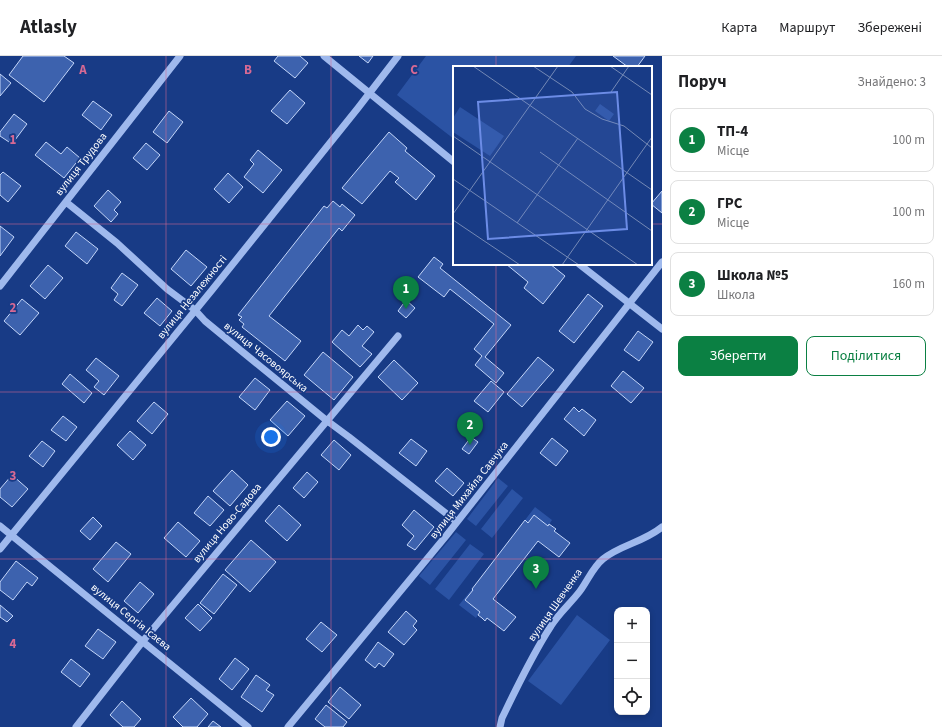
<!DOCTYPE html>
<html lang="uk">
<head>
<meta charset="utf-8">
<style>
	body { margin:0; font-family:"Source Sans 3",sans-serif; background:#f6f6f6; color:#202124 }
	.controls { position:absolute; right:12px; bottom:12px; display:grid; overflow:hidden; border-radius:8px; box-shadow:0 2px 6px #0003 }
	.controls button { width:36px; height:36px; display:grid; place-items:center; padding:0; border:0; border-bottom:1px solid #e0e0e0; background:#fff; color:#202124; font:20px sans-serif }
	.you { position:absolute; left:271px; top:381px; width:14px; height:14px; margin:-10px; border:3px solid #fff; border-radius:50%; background:#1a73e8; box-shadow:0 0 0 6px #1a73e833 }
	.badge { display:grid; place-items:center; width:26px; height:26px; border-radius:50%; background:#0b8043; color:#fff; font-size:13px; font-weight:700 }
	.pin { position:absolute; translate:-50% -33px; filter:drop-shadow(0 1px 2px #0008) }
	.pin::after { content:''; position:absolute; top:21px; width:14px; height:12px; background:inherit; clip-path:polygon(0 0,100% 0,50% 100%) }
	.list { margin:0; padding:0; list-style:none }
	h2 { display:flex; justify-content:space-between; align-items:center; height:52px; margin:0; padding:0 16px; font-size:17px }
	h2 small { font-size:13px; font-weight:400; color:#757577 }
	.list li { display:grid; grid-template-columns:26px 1fr auto; gap:12px; align-items:center; box-sizing:border-box; height:64px; margin:0 8px 8px; padding:0 8px; border:1px solid #e0e0e0; border-radius:8px }
	.list b { display:block; font-size:15px; white-space:nowrap }
	.list p { margin:0; font-size:13px; white-space:nowrap; color:#757577 }
	.list em { font-size:13px; font-style:normal; color:#757577 }
	.actions { display:flex; gap:8px; padding:12px 16px }
	.actions a { flex:1; padding:9px 0; border:1px solid #0b8043; border-radius:8px; text-align:center; font-size:14px; color:#0b8043 }
	.actions .main { background:#0b8043; color:#fff }
	.icon { flex:none; width:22px; height:22px; fill:none; stroke:currentColor; stroke-width:2; stroke-linecap:round; stroke-linejoin:round }
	.map { position:relative; flex:none; width:662px; height:671px; overflow:hidden }
	header { display:flex; align-items:center; gap:24px; box-sizing:border-box; height:56px; padding:0 20px; background:#fff; border-bottom:1px solid #e0e0e0 }
	header strong { font-size:19px }
	nav { display:flex; gap:22px; margin-inline-start:auto; font-size:14px }
	main { display:flex }
	aside { flex:1; background:#fff }
	.map>svg:first-child { display:block }
	.green { fill:#2b53a4 }
	.building { fill:#3d62ae; stroke:#c4d6f9 }
	.lines { fill:none; stroke-linecap:round; stroke-linejoin:round }
	.minor { stroke:#9fb9ed; stroke-width:7 }
	.grid { fill:none; stroke:#d76994; stroke-width:1; stroke-opacity:0.55 }
	.labels { text-anchor:middle; dominant-baseline:central; stroke-width:3.5; stroke-linejoin:round; paint-order:stroke }
	.street-label { font-size:11px; fill:#fff; stroke:#183b86 }
	.inset-road { fill:none; stroke:#7489b6; stroke-width:1 }
	.view { fill:#6c8ce6; fill-opacity:0.15; stroke:#6c8ce6; stroke-width:2 }
	.inset-edge { fill:none; stroke:#fff; stroke-width:2 }
	.grid-label { font-size:13px; text-anchor:middle; font-weight:bold; fill:#d76994; stroke:#183b86; stroke-width:3.5; stroke-linejoin:round; paint-order:stroke }
</style>
</head>
<body>
<header>
<strong>Atlasly</strong>
<nav><a>Карта</a><a>Маршрут</a><a>Збережені</a></nav>
</header>
<main>
<div class="map">
<svg width="662" height="671" viewBox="0 0 662 671">
	<rect width="100%" height="100%" fill="#183b86"/>
	<path class="green" d="M426 0H576L568 11H454V83L397 39Z
		M498 422 508 430 476 470 467 463Z
		M512 433 523 442 492 482 481 473Z
		M535 451 552 464 548 470 528 467 525 464Z
		M456 476 466 484 430 529 419 520Z
		M470 488 484 498 449 544 435 533Z
		M472 533 473 534 465 544 480 556 476 562 459 549Z
		M577 559 610 584 561 649 528 625Z"/>
	<path class="building" d="M23 0H64L74 7 44 46 9 19Z
		M278 0H300L308 7 295 22 274 5Z
		M359 0H373L368 7Z
		M613 0H645L637 11H628Z
		M0 18 11 27 0 40Z
		M290 34 305 47 287 68 271 55Z
		M93 45 112 59 101 74 82 59Z
		M169 55 183 66 167 87 153 76Z
		M14 58 27 68 12 88 0 80V76Z
		M389 76 407 92 405 95 435 120 416 144 395 126 399 122 390 115 362 148 342 132Z
		M46 86 61 98 67 91 80 102 64 122 35 99Z
		M146 87 160 99 147 114 133 102Z
		M258 94 282 114 263 137 244 121 254 108 250 104Z
		M3 116 21 130 8 146 0 139V119Z
		M228 117 243 131 229 147 214 133Z
		M108 134 121 146 114 154 118 158 111 166 94 150Z
		M662 135V157L651 148Z
		M333 145 340 151 342 148 355 159 342 175 339 172 269 260 301 285 285 305 242 271 244 268 239 264 242 261 238 259 324 150 327 152Z
		M0 170 14 181 0 200Z
		M76 176 98 193 87 208 65 190Z
		M186 194 207 211 191 230 171 213Z
		M434 201 443 208 440 212 511 269 485 301 504 317 496 327 475 309 482 300 474 293 494 268 450 233 444 241 418 221Z
		M506 208H550L565 220 543 248 524 232 528 226Z
		M48 209 63 222 45 243 30 230Z
		M122 217 138 229 122 250 114 244 118 238 111 232Z
		M588 238 603 250 574 287 559 275Z
		M157 242 172 255 160 270 144 257Z
		M22 243 39 257 20 279 4 265Z
		M406 244 415 252 406 262 398 255Z
		M358 269 363 274 367 270 374 276 362 290 372 298 360 311 332 286 342 274 349 280Z
		M638 275 653 286 639 305 624 294Z
		M323 296 353 321 334 344 304 319Z
		M538 301 554 314 522 351 507 338Z
		M96 302 119 320 104 339 94 331 99 325 86 314Z
		M394 304 418 327 402 344 378 321Z
		M623 315 644 332 631 347 611 330Z
		M70 318 92 337 84 347 62 328Z
		M255 322 270 334 255 354 239 341Z
		M491 325 504 336 488 356 474 345Z
		M287 345 305 360 288 380 270 364Z
		M154 346 168 358 152 378 137 365Z
		M574 351 579 356 582 353 596 364 584 380 564 363Z
		M63 360 77 371 66 385 51 374Z
		M130 375 146 389 133 404 117 389Z
		M471 381 478 386 469 398 462 393Z
		M552 382 568 395 556 410 540 397Z
		M411 383 427 395 416 410 399 397Z
		M334 384 351 399 339 414 321 399Z
		M42 385 55 395 43 411 29 400Z
		M447 412 464 427 453 440 435 425Z
		M232 414 248 429 230 450 213 435Z
		M307 416 318 426 304 442 293 432Z
		M12 419 28 433 12 451 0 441V433Z
		M208 440 224 454 210 470 194 457Z
		M279 449 301 469 287 485 265 465Z
		M414 454 434 471 415 494 407 489 414 480 402 469Z
		M534 459 548 470 549 468 556 473 554 475 570 487 559 501 538 485 493 543 516 561 504 575 487 562 485 565 482 562 478 559 480 556 465 544 473 534 472 533 525 464 528 467Z
		M93 461 102 470 90 484 80 475Z
		M178 466 200 485 186 501 164 482Z
		M251 484 276 506 250 536 225 514Z
		M116 486 131 498 108 526 93 513Z
		M16 505 38 522 32 530 27 526 13 544 0 534V526Z
		M223 518 237 529 214 558 200 547Z
		M140 526 154 538 138 557 124 545Z
		M198 548 212 562 200 575 185 562Z
		M0 549 13 560 7 566 0 561Z
		M406 555 417 565 413 570 417 574 404 589 388 576Z
		M321 566 337 579 322 596 306 583Z
		M98 573 116 586 103 603 85 590Z
		M378 586 394 598 384 611 379 607 375 612 365 604Z
		M235 602 249 613 232 634 219 623Z
		M71 603 90 618 80 631 61 616Z
		M256 619 270 629 266 634 274 639 262 656 241 641Z
		M340 631 361 649 349 663 328 646Z
		M191 642 208 658 197 671H183L173 661Z
		M122 645 141 663 134 671H123L110 659Z
		M326 649 347 666 343 671H325L315 663Z
		M213 665 221 671H208Z"/>
	<g class="lines">
		<path class="minor" d="M324 0 454 106
			M66 146 117 187 167 233 195 254 205 265 239 293 326 364 349 381 457 466
			M579 208 662 273
			M0 230 180 0
			M0 470 248 671
			M0 493 212 234 358 52 398 0
			M76 671 143 585 398 280
			M288 671 446 480 662 206
			M500 671 502 662C517 631 532 599 551 570 559 557 571 547 580 535 588 524 593 511 603 503 620 489 644 486 662 471"/>
	</g>
	<path class="grid" d="M166 0V671M331 0V671M496 0V11M0 168H454M651 168H662M496 208V671M0 336H662M0 503H662"/>
	<g class="labels">
		<g class="street-label">
			<text transform="translate(81 108) rotate(-52)">вулиця Трудова</text>
			<text transform="translate(192 241) rotate(-51)">вулиця Незалежності</text>
			<text transform="translate(266 301) rotate(39)">вулиця Часовоярська</text>
			<text transform="translate(469 434) rotate(-52)">вулиця Михайла Савчука</text>
			<text transform="translate(227 467) rotate(-50)">вулиця Ново-Садова</text>
			<text transform="translate(555 549) rotate(-55)">вулиця Шевченка</text>
			<text transform="translate(131 561) rotate(39)">вулиця Сергія Ісаєва</text>
		</g>
	</g>
	<g transform="translate(453 10)">
		<rect width="199" height="199" fill="#183b86"/>
		<path d="M147 38 161 48 156 55 142 45ZM7 41 51 70 37 90 0 66V52Z" fill="#2b53a4"/>
		<path class="inset-road" d="M20 0 199 124M80 0 119 26 132 43 149 53 171 60 199 82M157 0 199 29M158 26 176 0M0 70 185 199M87 86 199 165M0 113 126 199M0 148 105 0M0 154 67 199M64 157 125 72M109 199 199 71"/>
		<path class="view" d="M164 26 174 163 35 173 25 36Z"/>
		<rect width="199" height="199" class="inset-edge"/>
	</g>
	<g class="grid-label">
		<text x="83" y="18">A</text>
		<text x="248" y="18">B</text>
		<text x="414" y="18">C</text>
		<text x="13" y="88">1</text>
		<text x="13" y="256">2</text>
		<text x="13" y="424">3</text>
		<text x="13" y="592">4</text>
	</g>
</svg>
<div class="controls">
<button>+</button>
<button>−</button>
<button><svg class="icon" aria-label="locate" viewBox="0 0 24 24"><circle cx="12" cy="12" r="6"/><path d="M12 2v4M12 18v4M2 12h4M18 12h4"/></svg></button>
</div>
<div class="you"></div>
<div class="pin badge" style="left:406px;top:253px">1</div>
<div class="pin badge" style="left:470px;top:389px">2</div>
<div class="pin badge" style="left:536px;top:533px">3</div>
</div>
<aside>
<h2>Поруч<small>Знайдено: 3</small></h2>
<ul class="list">
<li><span class="badge">1</span><div><b>ТП-4</b><p>Місце</p></div><em>100 m</em></li>
<li><span class="badge">2</span><div><b>ГРС</b><p>Місце</p></div><em>100 m</em></li>
<li><span class="badge">3</span><div><b>Школа №5</b><p>Школа</p></div><em>160 m</em></li>
</ul>
<div class="actions"><a class="main">Зберегти</a><a>Поділитися</a></div>
</aside>
</main>
</body>
</html>
